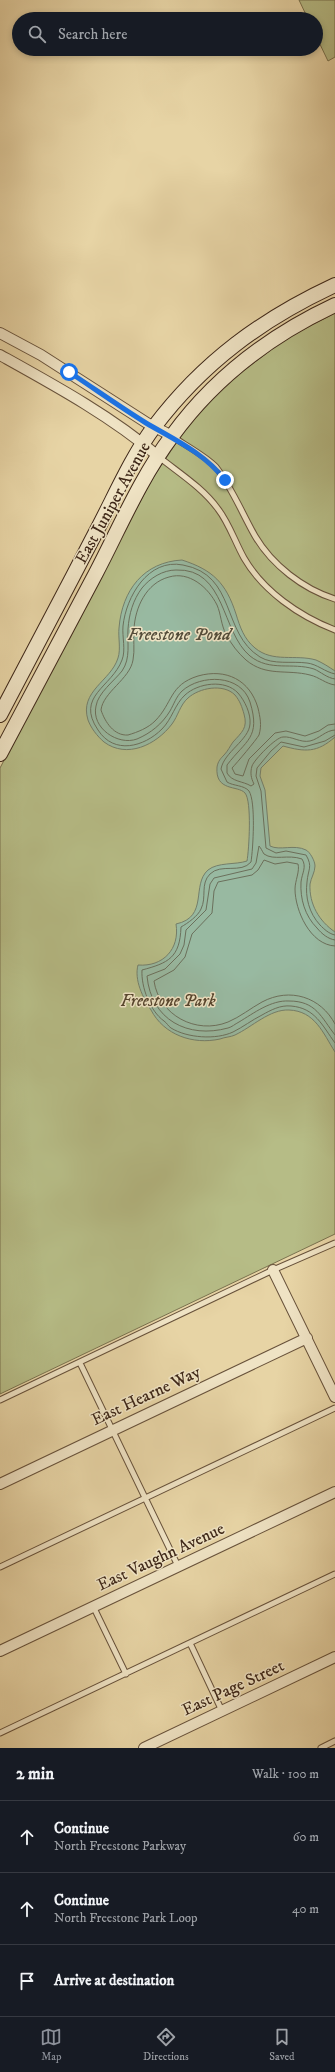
<!DOCTYPE html>
<html lang="en">
<head>
<meta charset="utf-8">
<style>
	body { margin:0; font-family:"IM FELL DW Pica",serif; background:#20242c; color:#f1f3f6 }
	.stop { position:absolute; width:12px; height:12px; margin:-9px; border:3px solid #1a73e8; border-radius:50%; background:#fff }
	.stop.end { background:#1a73e8; border-color:#fff; box-shadow:0 1px 4px #0008 }
	.list { margin:0; padding:0; list-style:none }
	h2 { display:flex; justify-content:space-between; align-items:center; height:52px; margin:0; padding:0 16px; font-size:17px }
	h2 small { font-size:13px; font-weight:400; color:#9ea1a6 }
	.list li { display:grid; grid-template-columns:26px 1fr auto; gap:12px; align-items:center; box-sizing:border-box; height:72px; padding:0 16px; border-top:1px solid #363941 }
	.list b { display:block; font-size:15px; white-space:nowrap }
	.list p { margin:0; font-size:13px; white-space:nowrap; color:#9ea1a6 }
	.list em { font-size:13px; font-style:normal; color:#9ea1a6 }
	.icon { flex:none; width:22px; height:22px; fill:none; stroke:currentColor; stroke-width:2; stroke-linecap:round; stroke-linejoin:round }
	.map { position:relative; flex:none; width:335px; height:1748px; overflow:hidden }
	.search { position:absolute; background:#171b24; box-shadow:0 2px 6px #0003; left:12px; right:12px; top:12px; height:44px; display:flex; align-items:center; gap:10px; box-sizing:border-box; padding:0 14px; border-radius:22px; color:#9ea1a6; font-size:15px }
	.sheet { height:268px; background:#171b24 }
	nav { display:flex; justify-content:space-around; align-items:center; box-sizing:border-box; height:56px; border-top:1px solid #363941; background:#171b24; font-size:11px; color:#9ea1a6 }
	nav a { display:grid; justify-items:center; gap:2px }
	nav .on { color:#8c9099 }
	.map>svg:first-child { display:block }
	.green { fill:#b6bc86; stroke:#7a724f }
	.water { fill:#98b9a1; stroke:#747f6a }
	.lines { fill:none; stroke-linecap:round; stroke-linejoin:round }
	.shore { stroke:#6b705c; stroke-width:1 }
	.lane-casing { stroke:#68523b; stroke-width:7 }
	.street-casing { stroke:#68523b; stroke-width:12 }
	.secondary-casing { stroke:#3e2718; stroke-width:16 }
	.lane { stroke:#efe3c4; stroke-width:5 }
	.street { stroke:#efe3c4; stroke-width:10 }
	.secondary { stroke:#efe3c4; stroke-width:14 }
	.route { stroke:#1a73e8; stroke-width:5 }
	.labels { text-anchor:middle; dominant-baseline:central; stroke-width:3; stroke-linejoin:round; paint-order:stroke }
	.street-label { font-size:17px; fill:#3e2718; stroke:#efe3c4 }
	.park-label { font-size:17px; font-style:italic; fill:#56452e; stroke:#efe3c4 }
	.water-label { font-size:18px; font-style:italic; fill:#544c3a; stroke:#efe3c4 }
</style>
</head>
<body>
<div class="map">
<svg width="335" height="1748" viewBox="0 0 335 1748">
	<rect width="100%" height="100%" fill="#e7d4a5"/>
	<filter id="stains"><feTurbulence type="fractalNoise" baseFrequency=".005" numOctaves="4"/><feColorMatrix values="0 0 0 0 .2 0 0 0 0 .09 0 0 0 0 .02 0 0 0 .5 -.17"/></filter>
	<radialGradient id="worn" r=".72"><stop offset=".6" stop-color="#630" stop-opacity="0"/><stop offset="1" stop-color="#630" stop-opacity=".3"/></radialGradient>
	<path class="green" d="M299 0H335V57L328 61 316 36V19H308Z
		M335 313V1234L0 1394V768L151 481 192 419 218 390 248 367 287 338Z"/>
	<path class="water" d="M182 560C213 570 226 583 236 614 240 627 244 639 255 648 273 663 295 654 316 660 323 663 329 667 335 671V737C317 753 305 752 283 746L261 768 260 776 265 790 270 846C280 851 294 844 306 850 310 852 315 861 315 866 315 872 311 878 310 884 309 904 319 921 335 932V1052C323 1033 315 1011 289 1010 270 1009 252 1027 235 1035 231 1037 225 1037 220 1039 193 1045 164 1035 151 1010 143 998 134 980 138 965 163 967 180 949 176 924 209 917 191 885 208 870 218 862 235 865 247 861 249 850 252 801 245 793 238 785 215 792 217 767 218 761 221 758 224 755 228 751 230 746 233 742 242 732 248 728 244 714 242 707 240 701 235 695 223 683 199 688 188 698 180 705 178 716 172 724 156 745 127 759 104 742 97 736 91 728 88 720 79 691 111 681 118 658 121 649 118 637 119 628 122 590 144 562 182 560Z"/>
	<g class="lines">
		<path class="shore" d="M335 674C325 672 317 664 307 663 292 661 273 665 260 657 221 633 237 575 183 565 148 558 126 597 123 626 122 637 126 650 122 660 112 687 75 696 98 730 114 755 144 747 162 729 172 719 175 704 185 695 198 683 225 679 238 693 245 701 251 714 250 724 249 740 224 752 221 769L227 782C233 786 244 785 249 791 256 802 253 849 251 862 241 874 221 863 210 874 200 884 207 897 201 909 198 916 188 923 181 927 180 958 168 963 142 970 141 987 150 1011 164 1021 167 1023 168 1026 171 1028 187 1038 216 1040 233 1032 243 1027 252 1020 262 1015 271 1010 280 1005 291 1006 315 1008 322 1025 335 1043
			M335 679C327 678 321 672 314 669 292 662 270 672 250 656 221 632 226 568 176 570 163 570 150 578 142 588 133 600 129 614 128 629 127 643 131 658 122 671 114 681 98 693 96 706 91 728 118 746 137 739 151 733 162 724 170 711 174 704 176 697 182 691 201 674 241 674 250 702 261 738 246 740 227 765V773C232 782 243 781 251 786L254 784C251 778 250 773 252 766 254 760 276 737 283 737 292 736 300 743 310 741 319 739 326 730 335 730
			M335 685C326 684 319 677 310 675 287 669 266 677 246 660 238 653 231 644 226 634 221 625 221 614 217 605 208 587 189 571 169 577 146 583 135 608 134 629 133 639 135 650 133 660 130 679 103 692 101 710 105 722 114 736 128 735 138 732 148 728 155 721 173 703 169 685 198 676 226 668 250 680 258 708 260 717 262 725 259 735 257 739 236 764 232 768L235 774 243 776 249 759 275 733 286 731 305 736 319 731 328 725 335 724
			M335 735 325 741 304 747 281 742 271 751 257 768 256 776 261 791 266 848 276 853 286 851 306 855C313 867 308 869 307 882 305 897 309 913 320 925 324 929 329 934 335 935
			M335 940C328 939 322 934 317 928 305 916 300 899 301 882 302 873 307 867 302 859 288 854 274 861 264 854 262 851 261 848 259 846L256 863 252 869 214 878 210 884 206 910 186 930 184 945 180 954 165 969 147 976C151 1020 188 1039 228 1028 232 1027 235 1024 239 1022 254 1013 271 1000 289 1001 316 1001 321 1017 335 1035
			M335 946C310 945 295 910 295 889 295 881 300 871 298 864L287 862 275 864 264 860 258 870 252 875 218 882 214 891 212 913 192 934 185 957 174 970 154 981C159 1015 196 1035 228 1022 240 1017 251 1008 262 1002 290 987 321 997 335 1024"/>
		<defs>
			<path id="lane" d="M173 437C185 445 207 457 216 467 232 488 242 513 255 536 272 565 303 589 335 599
				M159 457C179 473 203 488 218 509 229 523 235 542 244 558 263 591 299 616 335 630
				M80 1363 178 1566
				M0 1400 273 1270 335 1243
				M0 1567 335 1408
				M93 1606 126 1674
				M190 1643 222 1711
				M0 1733 335 1574
				M321 1748 335 1741"/>
			<path id="street" d="M0 333 41 355 147 423 172 436
				M0 355C54 385 111 416 158 456
				M273 1270 335 1397
				M0 1484 307 1338
				M0 1651 335 1492
				M144 1748 335 1657"/>
			<path id="secondary" d="M0 715C32 654 65 592 97 530 115 496 131 458 154 427 203 362 262 319 335 285
				M0 754C32 694 64 633 96 573 120 527 141 477 172 436 214 378 271 335 335 305"/>
		</defs>
		<use href="#lane" class="lane-casing"/>
		<use href="#street" class="street-casing"/>
		<use href="#secondary" class="secondary-casing"/>
		<use href="#lane" class="lane"/>
		<use href="#street" class="street"/>
		<use href="#secondary" class="secondary"/>
	</g>
	<g class="lines">
		<path class="route" d="M69 372C95 389 120 407 146 423 175 440 204 453 225 480"/>
	</g>
	<g class="labels">
		<g class="street-label">
			<text transform="translate(113 503) rotate(-61)">East Juniper Avenue</text>
			<text transform="translate(146 1396) rotate(-25)">East Hearne Way</text>
			<text transform="translate(161 1557) rotate(-25)">East Vaughn Avenue</text>
			<text transform="translate(233 1688) rotate(-25)">East Page Street</text>
		</g>
		<g class="park-label">
			<text x="168" y="1001">Freestone Park</text>
		</g>
		<g class="water-label">
			<text x="179" y="635">Freestone Pond</text>
		</g>
	</g>
	<rect width="100%" height="100%" filter="url(#stains)"/>
	<rect width="100%" height="100%" fill="url(#worn)"/>
</svg>
<div class="stop" style="left:69px;top:372px"></div>
<div class="stop end" style="left:225px;top:480px"></div>
<div class="search"><svg class="icon" aria-label="search" viewBox="0 0 24 24"><circle cx="10" cy="10" r="6"/><path d="M15 15l6 6"/></svg>Search here</div>
</div>
<section class="sheet">
<h2>2 min<small>Walk · 100 m</small></h2>
<ul class="list">
<li><svg class="icon" aria-label="ahead" viewBox="0 0 24 24"><path d="M12 20V5M6 11l6-6 6 6"/></svg><div><b>Continue</b><p>North Freestone Parkway</p></div><em>60 m</em></li>
<li><svg class="icon" aria-label="ahead" viewBox="0 0 24 24"><path d="M12 20V5M6 11l6-6 6 6"/></svg><div><b>Continue</b><p>North Freestone Park Loop</p></div><em>40 m</em></li>
<li><svg class="icon" aria-label="arrive" viewBox="0 0 24 24"><path d="M6 21V4h12l-3 4 3 4H6"/></svg><div><b>Arrive at destination</b></div></li>
</ul>
</section>
<nav>
<a class="on"><svg class="icon" aria-label="map" viewBox="0 0 24 24"><path d="M3 6l6-2 6 2 6-2v14l-6 2-6-2-6 2zM9 4v14M15 6v14"/></svg>Map</a>
<a><svg class="icon" aria-label="directions" viewBox="0 0 24 24"><path d="M12 3l9 9-9 9-9-9zM9 14v-3h6M13 9l2 2-2 2"/></svg>Directions</a>
<a><svg class="icon" aria-label="saved" viewBox="0 0 24 24"><path d="M7 4h10v16l-5-4-5 4z"/></svg>Saved</a>
</nav>
</body>
</html>
